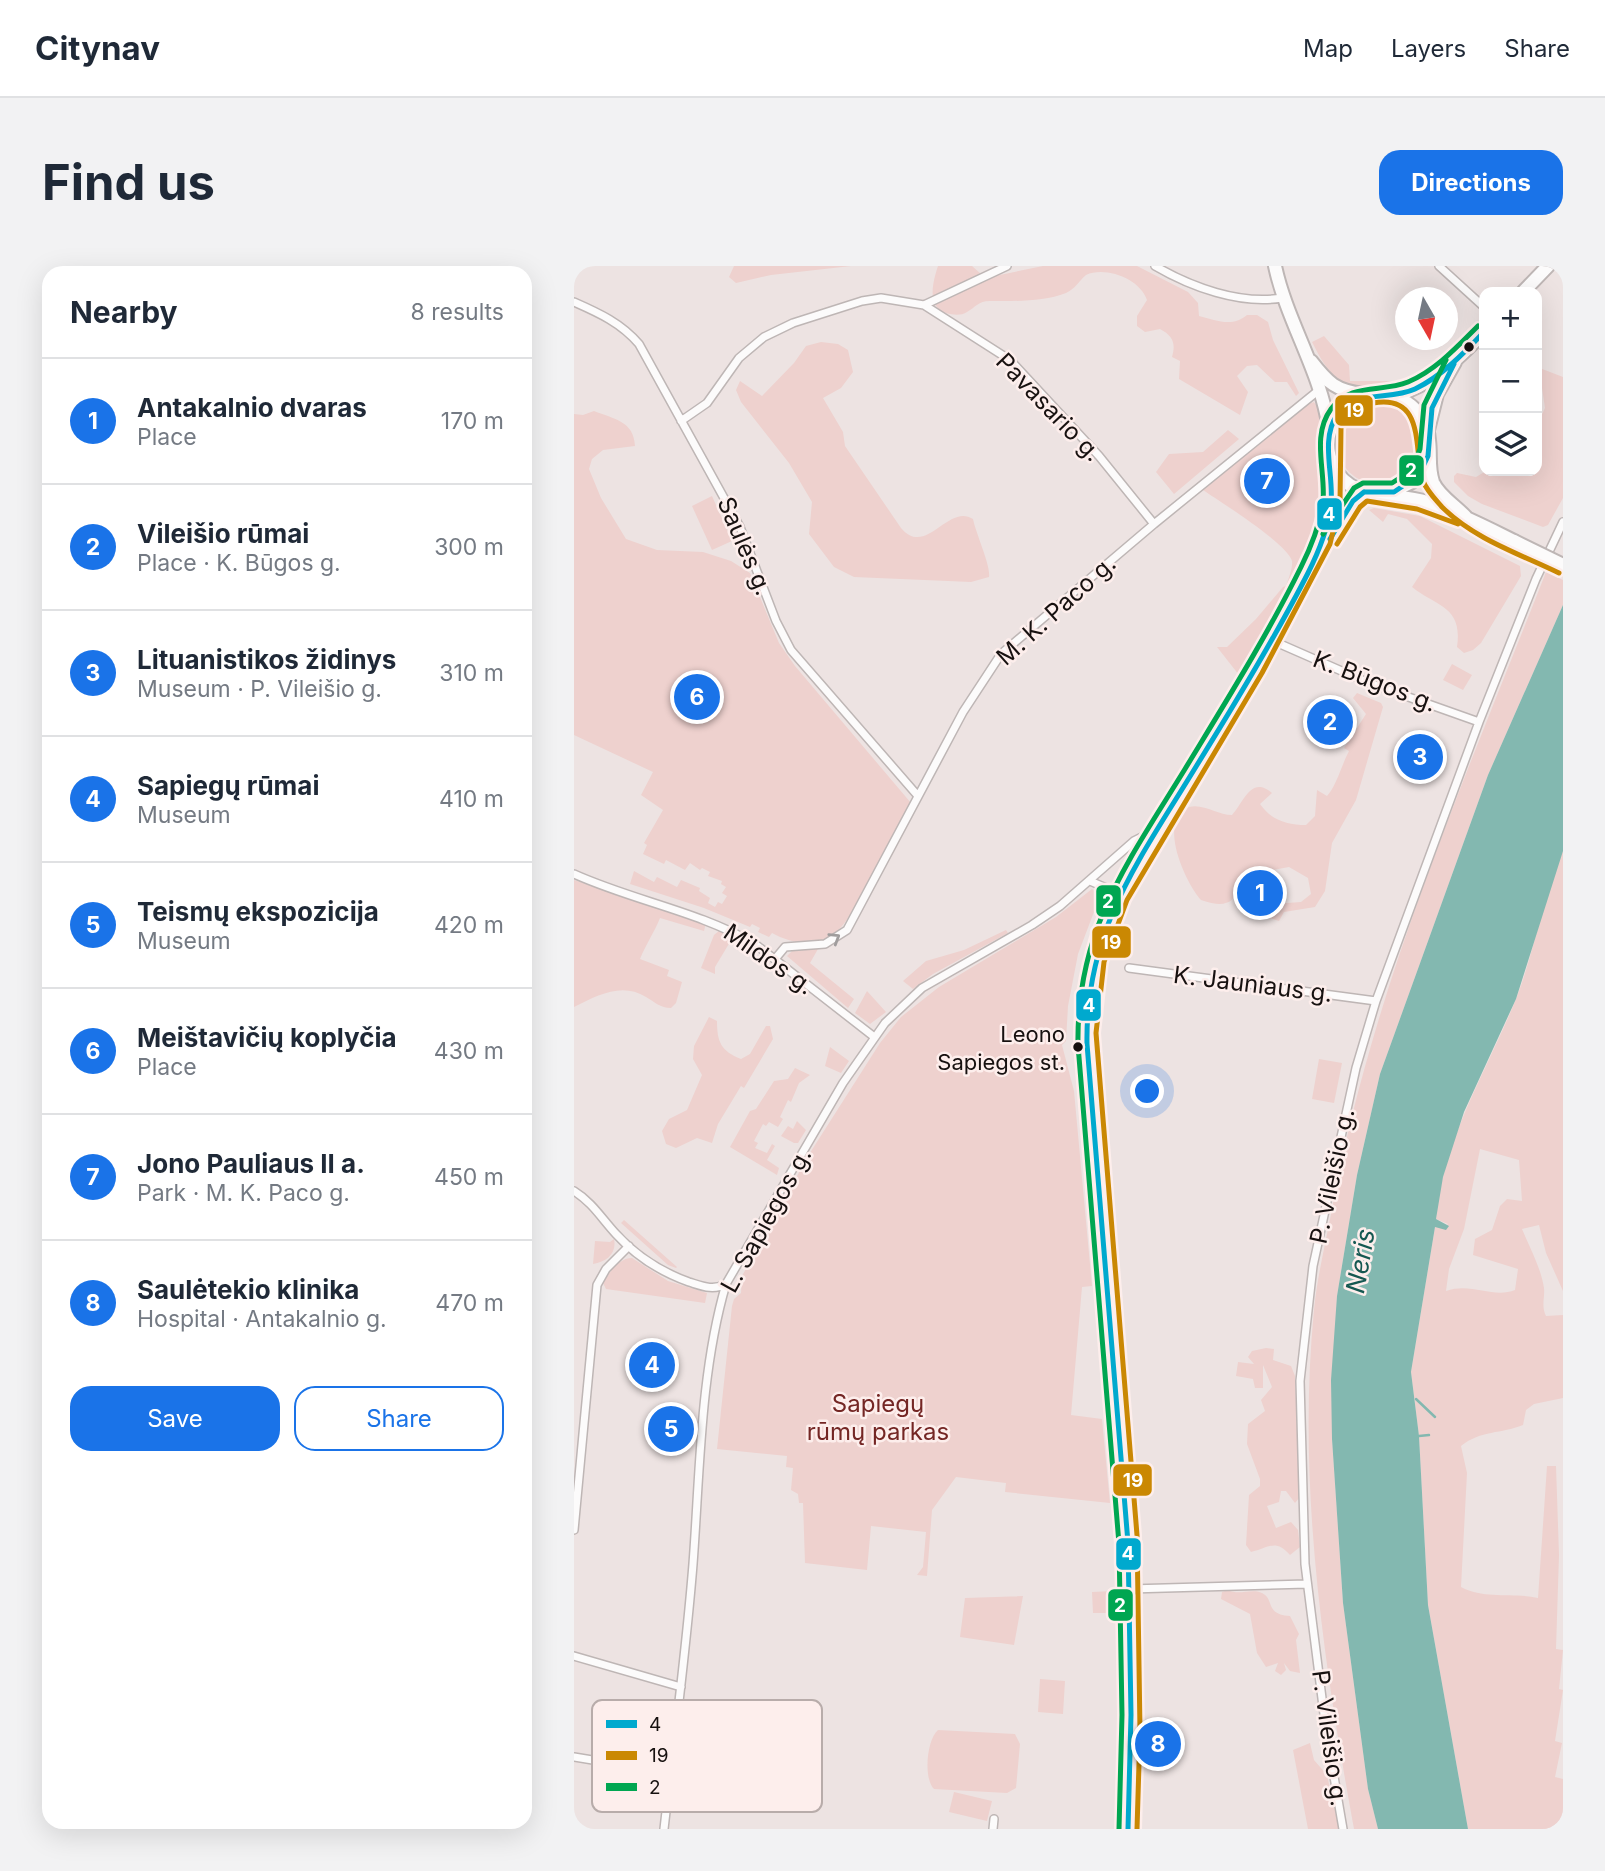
<!DOCTYPE html>
<html lang="en">
<head>
<meta charset="utf-8">
<style>
	body { margin:0; font-family:Inter,sans-serif; background:#f2f2f3; color:#1f2937 }
	.controls { position:absolute; right:21px; top:21px; display:grid; overflow:hidden; border-radius:14px; box-shadow:0 7px 28px #0002 }
	.controls button { width:63px; height:63px; display:grid; place-items:center; padding:0; border:0; border-bottom:2px solid #e0e1e3; background:#fff; color:#1f2937; font:35px sans-serif }
	.compass { position:absolute; left:821px; top:21px; width:63px; height:63px; border-radius:50%; background:#fff; box-shadow:0 7px 28px #0002; rotate:171deg }
	.you { position:absolute; left:574px; top:826px; width:24px; height:24px; margin:-18px; border:5px solid #fff; border-radius:50%; background:#1a73e8; box-shadow:0 0 0 10px #1a73e833 }
	.badge { display:grid; place-items:center; width:46px; height:46px; border-radius:50%; background:#1a73e8; color:#fff; font-size:23px; font-weight:700 }
	.pin { position:absolute; translate:-50% -50%; border:4px solid #fff; box-shadow:0 2px 7px #0006 }
	.list { margin:0; padding:0; list-style:none }
	h2 { display:flex; justify-content:space-between; align-items:center; height:91px; margin:0; padding:0 28px; font-size:30px }
	h2 small { font-size:23px; font-weight:400; color:#747a83 }
	.list li { display:grid; grid-template-columns:46px 1fr auto; gap:21px; align-items:center; box-sizing:border-box; height:126px; padding:0 28px; border-top:2px solid #e0e1e3 }
	.list b { display:block; font-size:26px; white-space:nowrap }
	.list p { margin:0; font-size:23px; white-space:nowrap; color:#747a83 }
	.list em { font-size:23px; font-style:normal; color:#747a83 }
	.actions { display:flex; gap:14px; padding:21px 28px }
	.actions a { flex:1; padding:16px 0; border:2px solid #1a73e8; border-radius:21px; text-align:center; font-size:24px; color:#1a73e8 }
	.actions .main { background:#1a73e8; color:#fff }
	.icon { flex:none; width:38px; height:38px; fill:none; stroke:currentColor; stroke-width:2; stroke-linecap:round; stroke-linejoin:round }
	.map { position:relative; flex:none; width:989px; height:1563px; overflow:hidden; border-radius:21px }
	header { display:flex; align-items:center; gap:42px; box-sizing:border-box; height:98px; padding:0 35px; background:#fff; border-bottom:2px solid #e0e1e3 }
	header strong { font-size:33px }
	nav { display:flex; gap:38px; margin-inline-start:auto; font-size:24px }
	.intro { display:flex; align-items:center; justify-content:space-between; box-sizing:border-box; height:168px; padding:0 42px }
	h1 { margin:0; font-size:49px }
	.button { padding:18px 32px; border-radius:21px; background:#1a73e8; color:#fff; font-size:24px; font-weight:700 }
	main { display:flex; gap:42px; padding:0 42px }
	aside { flex:1; background:#fff; border-radius:21px; box-shadow:0 7px 28px #0002 }
	.map>svg:first-child { display:block }
	.green { fill:#eed1ce; fill-rule:evenodd }
	.water { fill:#83b8b0 }
	.lines { fill:none; stroke-linecap:round; stroke-linejoin:round }
	.stream { stroke:#83b8b0; stroke-width:2.5 }
	.street-casing { stroke:#beb6b5; stroke-width:10 }
	.primary-casing { stroke:#beb6b5; stroke-width:16 }
	.street { stroke:#fcfbfb; stroke-width:7 }
	.primary { stroke:#fcfbfb; stroke-width:12 }
	.primary-bridge-casing { stroke:#beb6b5; stroke-width:16; stroke-linecap:butt }
	.primary-bridge { stroke:#fcfbfb; stroke-width:12 }
	.bus-1-casing { stroke:#fdeeec; stroke-width:10 }
	.bus-2-casing { stroke:#fdeeec; stroke-width:10 }
	.bus-3-casing { stroke:#fdeeec; stroke-width:10 }
	.bus-1 { stroke:#00a9ce; stroke-width:5 }
	.bus-2 { stroke:#ca8803; stroke-width:5 }
	.bus-3 { stroke:#00a651; stroke-width:5 }
	.oneway { stroke:#a09d9d }
	.bus-dot { fill:#171110; stroke:#fdeeec; stroke-width:2.5 }
	.labels { text-anchor:middle; dominant-baseline:central; stroke-width:5; stroke-linejoin:round; paint-order:stroke }
	.bus-label { font-size:22px; fill:#171110; stroke:#fdeeec; text-anchor:end }
	.street-label { font-size:24px; fill:#171110; stroke:#fdeeec }
	.park-label { font-size:24px; fill:#742624; stroke:#fdeeec }
	.water-label { font-size:26px; font-style:italic; fill:#155851; stroke:#fdeeec }
	.key { fill:#fdeeec; stroke:#b8acaa; stroke-width:2 }
	.key-label { font-size:19px; fill:#171110 }
	.line-badge { stroke:#fdeeec; stroke-width:2.5 }
	.badge-label { font-size:19px; text-anchor:middle; font-weight:bold; fill:#fff }
</style>
</head>
<body>
<header>
<strong>Citynav</strong>
<nav><a>Map</a><a>Layers</a><a>Share</a></nav>
</header>
<div class="intro"><h1>Find us</h1><a class="button">Directions</a></div>
<main>
<aside>
<h2>Nearby<small>8 results</small></h2>
<ul class="list">
<li><span class="badge">1</span><div><b>Antakalnio dvaras</b><p>Place</p></div><em>170 m</em></li>
<li><span class="badge">2</span><div><b>Vileišio rūmai</b><p>Place · K. Būgos g.</p></div><em>300 m</em></li>
<li><span class="badge">3</span><div><b>Lituanistikos židinys</b><p>Museum · P. Vileišio g.</p></div><em>310 m</em></li>
<li><span class="badge">4</span><div><b>Sapiegų rūmai</b><p>Museum</p></div><em>410 m</em></li>
<li><span class="badge">5</span><div><b>Teismų ekspozicija</b><p>Museum</p></div><em>420 m</em></li>
<li><span class="badge">6</span><div><b>Meištavičių koplyčia</b><p>Place</p></div><em>430 m</em></li>
<li><span class="badge">7</span><div><b>Jono Pauliaus II a.</b><p>Park · M. K. Paco g.</p></div><em>450 m</em></li>
<li><span class="badge">8</span><div><b>Saulėtekio klinika</b><p>Hospital · Antakalnio g.</p></div><em>470 m</em></li>
</ul>
<div class="actions"><a class="main">Save</a><a>Share</a></div>
</aside>
<div class="map">
<svg width="989" height="1563" viewBox="0 0 989 1563">
	<rect width="100%" height="100%" fill="#ede3e2"/>
	<path class="green" d="M160 0H277L197 9 162 17 155 11Z
		M364 0H398L407 8 416 11 469 0H563L614 26 624 37 625 50C642 54 658 62 673 49H683L694 56 699 74 725 127 722 130 713 116H701L683 99 673 100 663 110 674 126 666 149 605 113 606 95 598 91C602 77 599 70 586 63L571 66 563 60V50L573 34C566 13 532 0 512 9 505 15 501 23 492 27 469 36 440 35 416 35 404 35 402 41 393 46 387 50 379 49 372 47 352 41 359 15 364 0Z
		M750 70 775 99 776 115H829C775 124 763 126 738 76Z
		M247 76 264 78 274 84 279 106 267 122 249 132 269 166 271 180 327 262C352 292 374 237 399 253 402 268 417 300 415 311L397 316 280 311 260 301 235 268 238 236 215 197 167 136 162 124 166 115 188 130 220 97 232 80Z
		M963 101 989 111V232L974 259 969 261 908 238 894 230 880 216V210L883 207 902 211 912 205H963V159L971 142 968 122 963 118Z
		M740 136 745 143 749 247 746 266 665 409 643 381H653L682 353 709 321 712 320C714 314 719 302 718 295 714 278 645 235 629 224L729 140Z
		M763 177a41 41 0 1 1 82 0a41 41 0 1 1-82 0Z
		M20 145C40 153 60 155 61 180L29 184 18 193 15 203 27 232 52 273 83 284 129 286 157 295 176 307 205 377 221 400 337 537C321 565 281 657 257 670 237 683 215 676 198 667L195 671 184 666 186 662 178 658 176 661 130 642 56 618 60 605 80 616 83 611 103 621 107 614 126 622 125 625 136 632 134 637 141 641 144 636 148 638 153 630 148 627 152 621 147 618 148 615 134 610 136 606 128 602 126 604 116 597 111 604 92 594 90 598 69 588 73 579 70 577 89 544 67 529 79 506 0 469V148L9 149Z
		M654 164 665 173 600 228 582 206 595 188 629 186Z
		M138 230 158 275 138 284 118 240Z
		M800 242 846 250 946 300 947 310 907 377 899 384 890 387 883 381C889 340 863 341 838 321L857 292 858 278 833 253 814 248 809 256 795 244Z
		M972 306 989 314V339L914 509 806 808 783 909 763 1030 758 1173 769 1337 794 1523 804 1563H780C749 1394 723 1217 740 1044 743 1012 751 980 757 948 797 725 890 516 972 306Z
		M878 398 898 409 889 424 869 414Z
		M783 427 807 437 809 441 782 534 758 577 751 625 741 641 710 646 705 655 696 652 699 638 727 636 737 628 734 612 715 601 693 605 680 602C659 617 670 649 627 634 612 618 582 554 615 541 629 537 644 549 658 549 670 536 677 509 698 527L686 538C697 554 713 559 732 559L741 550 743 524 753 530C762 521 768 498 775 485L770 482 792 448 779 432Z
		M989 585V1025L972 987 965 959 948 963C956 982 967 1002 970 1022 971 1032 967 1040 972 1050L989 1049V1132L960 1138 952 1144 949 1159C927 1168 907 1164 887 1180L893 1207 887 1321C912 1334 938 1326 964 1332L973 1200H982L985 1289 982 1383 989 1384 985 1423 989 1424 981 1475 988 1477 981 1511 989 1513V1563H894L854 1339 845 1170 837 1106 861 961 869 962 874 958 862 953C869 873 913 805 942 733 961 685 968 632 989 585ZM906 883 945 894 948 935 933 933 926 940 918 964 901 973 899 989 944 1003 941 1024C919 1033 898 1016 872 1025L875 1003 890 963Z
		M0 614 132 657 130 665 86 652C80 667 72 678 66 693L95 704 93 710 108 716 102 737 97 742C86 742 81 736 72 731 48 716 24 729 0 741Z
		M518 623 526 630 504 688 494 740 492 775 488 779 500 825 518 1020 508 1021 497 1149 528 1153 536 1237 431 1226 432 1217 382 1211 358 1244 353 1310 343 1309 349 1301 352 1266 297 1260 293 1304 231 1297 229 1237H225L224 1228 217 1224 219 1202 212 1201 213 1190 143 1183 158 1040 160 1033 167 1027 168 1010 234 890 306 777 327 751 365 721 482 651Z
		M146 664 159 671 141 701V708L127 702 140 669Z
		M432 664 434 667 359 708 339 723 329 715 352 695 390 684Z
		M244 683 236 697 280 733 274 742 213 690 219 684Z
		M293 725 312 746 296 758 281 747Z
		M135 751 143 755C143 776 147 785 167 793L176 788 192 760H196L199 773 170 822 167 820 144 858 138 877 123 872 102 882 92 878 88 865 95 853 113 844 128 809 119 793 120 780Z
		M256 781 275 795 267 807 251 800Z
		M745 793 768 797 760 837 738 833Z
		M221 802 236 809 225 817 217 836 214 834 206 851 209 853 204 861 195 856 192 860 189 858 180 875 184 877 181 882 193 887 198 878 201 880 193 894 205 902 203 909 156 881 176 845 182 843 200 815 214 813Z
		M223 855 232 864 224 877H220L207 870 214 860 219 863Z
		M50 954 103 1001 102 1002 94 999 47 957Z
		M40 973C43 987 33 996 19 998L21 975 36 976Z
		M58 992 94 1015 133 1027 131 1037 32 1023 29 1017C35 1006 45 992 58 992Z
		M692 1082 700 1083 699 1094 717 1100 721 1110 726 1231 721 1237 712 1225H707L705 1236 693 1240 702 1262 717 1256 724 1264 726 1281 716 1289C701 1272 695 1282 677 1286L672 1279 675 1229 686 1220V1213L673 1178 674 1158 691 1145 687 1134 698 1121 689 1099V1122H681L679 1113 662 1110 664 1096 680 1098 674 1091 678 1085Z
		M654 1324C665 1330 677 1322 688 1327 701 1333 690 1348 716 1350L725 1368 722 1374 726 1407 716 1405 710 1397 712 1404 707 1409 701 1405 704 1397 692 1401 683 1387 676 1348 647 1333 648 1326Z
		M539 1325 540 1347H519L518 1326Z
		M449 1330 440 1379 386 1371 391 1332Z
		M466 1413 491 1415 489 1448 464 1446Z
		M364 1464 441 1468 446 1478 442 1522 433 1527 360 1523C349 1512 353 1473 364 1464Z
		M736 1477 740 1494 753 1509 765 1563H734L719 1484Z
		M380 1526 418 1535 413 1555 375 1546Z"/>
	<path class="water" d="M989 339V585L942 733 890 846 869 911 862 953 875 960 872 964 861 961 837 1106 845 1170 854 1339 894 1563H804L794 1523 769 1337 758 1173 757 1114 763 1030 783 909 806 808 914 509Z"/>
	<g class="lines">
		<path class="stream" d="M842 1133 861 1151
			M845 1170 855 1169"/>
		<defs>
			<path id="street" d="M581 0C617 21 666 39 708 32
				M865 0 910 41
				M0 36C25 47 47 57 65 78L166 261 202 355 217 384 344 530
				M350 39 433 0
				M107 155 133 137 165 92 190 71 219 57 288 35 307 32 350 39 436 94 525 190 580 258
				M697 374 795 417 905 456
				M0 608C60 635 124 645 181 678L299 770
				M516 615 544 627
				M201 693 211 681 251 678 273 664 389 446 427 388 580 258 745 124
				M555 702 802 735
				M0 925C18 936 28 953 42 968 62 990 87 1006 115 1016 128 1020 139 1025 152 1018
				M0 1264 23 1019 32 1003 55 980
				M556 1323 733 1318
				M0 1390 107 1421
				M0 1491 97 1507
				M90 1563C100 1475 112 1387 119 1298 126 1206 126 1107 152 1018L269 817 311 757 348 722 458 659 486 640 560 575 580 565
				M419 1563 420 1553
				M769 1563 752 1464 731 1298 726 1115 739 1000 782 802 802 735 905 456 962 313 989 256"/>
			<path id="primary" d="M701 0C713 56 747 106 755 163
				M949 26 974 0
				M737 95C754 117 762 125 790 128
				M820 130C857 120 885 92 910 66
				M854 164 863 128 881 96
				M814 228 838 216 853 192
				M892 251C882 240 865 230 859 216 854 201 857 189 855 174 853 142 820 121 790 130 774 135 762 147 757 162 753 174 753 187 759 199 776 237 820 225 853 236 883 246 912 261 940 275
				M745 281 757 238V200
				M554 1563 557 1465 554 1270 517 834 513 755 515 714 527 670 544 627 659 442 735 304 779 235 790 226"/>
		</defs>
		<use href="#street" class="street-casing"/>
		<use href="#primary" class="primary-casing"/>
		<use href="#street" class="street"/>
		<use href="#primary" class="primary"/>
		<defs>
			<path id="primary-bridge" d="M940 275 989 299"/>
		</defs>
		<use href="#primary-bridge" class="primary-bridge-casing"/>
		<use href="#primary-bridge" class="primary-bridge"/>
		<defs>
			<path id="bus-1" d="M790 226H820L845 209 854 190 858 142 880 98
				M756 273 779 235 790 226
				M554 1563 557 1449 554 1277 513 778C511 663 566 593 623 499 662 436 701 372 734 307 745 285 755 261 757 237 760 209 746 174 763 149 782 123 815 135 841 123 868 110 890 87 910 66"/>
			<path id="bus-2" d="M763 278 786 241 793 235 843 243 884 258
				M563 1563 566 1465 563 1269 522 767 530 696 553 634 688 407 756 278 766 236 767 162C774 147 782 140 799 137 853 127 839 187 849 215 853 225 861 233 868 241 900 273 946 288 985 307"/>
			<path id="bus-3" d="M749 268 780 222 789 217H818L838 204 846 183 850 139 872 94
				M545 1563 548 1449 545 1278 504 779C502 664 554 596 611 503 651 437 693 370 727 301 737 281 746 259 749 236 752 205 737 170 757 143 777 116 807 127 834 116 861 105 883 81 904 60"/>
		</defs>
		<use href="#bus-1" class="bus-1-casing"/>
		<use href="#bus-2" class="bus-2-casing"/>
		<use href="#bus-3" class="bus-3-casing"/>
		<use href="#bus-1" class="bus-1"/>
		<use href="#bus-2" class="bus-2"/>
		<use href="#bus-3" class="bus-3"/>
	</g>
	<defs><path id="oneway-chevron" d="M-2-3.5L2.5 0L-2 3.5" fill="none" stroke-width="1.6" stroke-linecap="round" stroke-linejoin="round" transform="scale(1.75)"/></defs>
	<use class="oneway" href="#oneway-chevron" transform="translate(261 672) rotate(-32)"/>
	<g class="bus-dot">
		<circle cx="895" cy="81" r="6"/>
		<circle cx="504" cy="781" r="6"/>
	</g>
	<g class="labels">
		<g class="bus-label">
			<text x="491" y="768">Leono<tspan x="491" dy="28">Sapiegos st.</tspan></text>
		</g>
		<g class="street-label">
			<text transform="translate(475 141) rotate(46)">Pavasario g.</text>
			<text transform="translate(171 280) rotate(67)">Saulės g.</text>
			<text transform="translate(482 344) rotate(-42)">M. K. Paco g.</text>
			<text transform="translate(801 415) rotate(21)">K. Būgos g.</text>
			<text transform="translate(195 693) rotate(35)">Mildos g.</text>
			<text transform="translate(679 718) rotate(7)">K. Jauniaus g.</text>
			<text transform="translate(758 910) rotate(-78)">P. Vileišio g.</text>
			<text transform="translate(192 954) rotate(-61)">L. Sapiegos g.</text>
			<text transform="translate(756 1472) rotate(82)">P. Vileišio g.</text>
		</g>
		<g class="park-label">
			<text x="304" y="1137">Sapiegų<tspan x="304" dy="28">rūmų parkas</tspan></text>
		</g>
		<g class="water-label">
			<text transform="translate(786 995) rotate(-80)">Neris</text>
		</g>
	</g>
	<rect x="18" y="1434" width="230" height="112" rx="10" class="key"/>
	<rect x="32" y="1454" width="31" height="8" fill="#00a9ce"/>
	<rect x="32" y="1485" width="31" height="9" fill="#ca8803"/>
	<rect x="32" y="1517" width="31" height="8" fill="#00a651"/>
	<g class="key-label">
		<text x="75" y="1465">4</text>
		<text x="75" y="1496">19</text>
		<text x="75" y="1528">2</text>
	</g>
	<g class="line-badge">
		<rect x="760" y="128" width="40" height="33" rx="7" fill="#ca8803"/>
		<rect x="824" y="188" width="27" height="33" rx="7" fill="#00a651"/>
		<rect x="742" y="231" width="27" height="34" rx="7" fill="#00a9ce"/>
		<rect x="521" y="618" width="27" height="34" rx="7" fill="#00a651"/>
		<rect x="517" y="659" width="41" height="34" rx="7" fill="#ca8803"/>
		<rect x="501" y="722" width="27" height="34" rx="7" fill="#00a9ce"/>
		<rect x="538" y="1197" width="41" height="34" rx="7" fill="#ca8803"/>
		<rect x="541" y="1271" width="27" height="34" rx="7" fill="#00a9ce"/>
		<rect x="533" y="1322" width="27" height="34" rx="7" fill="#00a651"/>
	</g>
	<g class="badge-label">
		<text x="780" y="151">19</text>
		<text x="837" y="211">2</text>
		<text x="755" y="255">4</text>
		<text x="534" y="642">2</text>
		<text x="537" y="683">19</text>
		<text x="515" y="746">4</text>
		<text x="559" y="1221">19</text>
		<text x="554" y="1294">4</text>
		<text x="546" y="1346">2</text>
	</g>
</svg>
<div class="controls">
<button>+</button>
<button>−</button>
<button><svg class="icon" aria-label="layers" viewBox="0 0 24 24"><path d="M12 4l9 5-9 5-9-5zM3 14l9 5 9-5"/></svg></button>
</div>
<svg class="compass" viewBox="-18 -18 36 36"><path d="M0-13l5 13h-10z" fill="#e53935"/><path d="M0 13l5-13h-10z" fill="#747a83"/></svg>
<div class="you"></div>
<div class="pin badge" style="left:686px;top:627px">1</div>
<div class="pin badge" style="left:756px;top:456px">2</div>
<div class="pin badge" style="left:846px;top:491px">3</div>
<div class="pin badge" style="left:78px;top:1099px">4</div>
<div class="pin badge" style="left:97px;top:1163px">5</div>
<div class="pin badge" style="left:123px;top:431px">6</div>
<div class="pin badge" style="left:693px;top:215px">7</div>
<div class="pin badge" style="left:584px;top:1478px">8</div>
</div>
</main>
</body>
</html>
